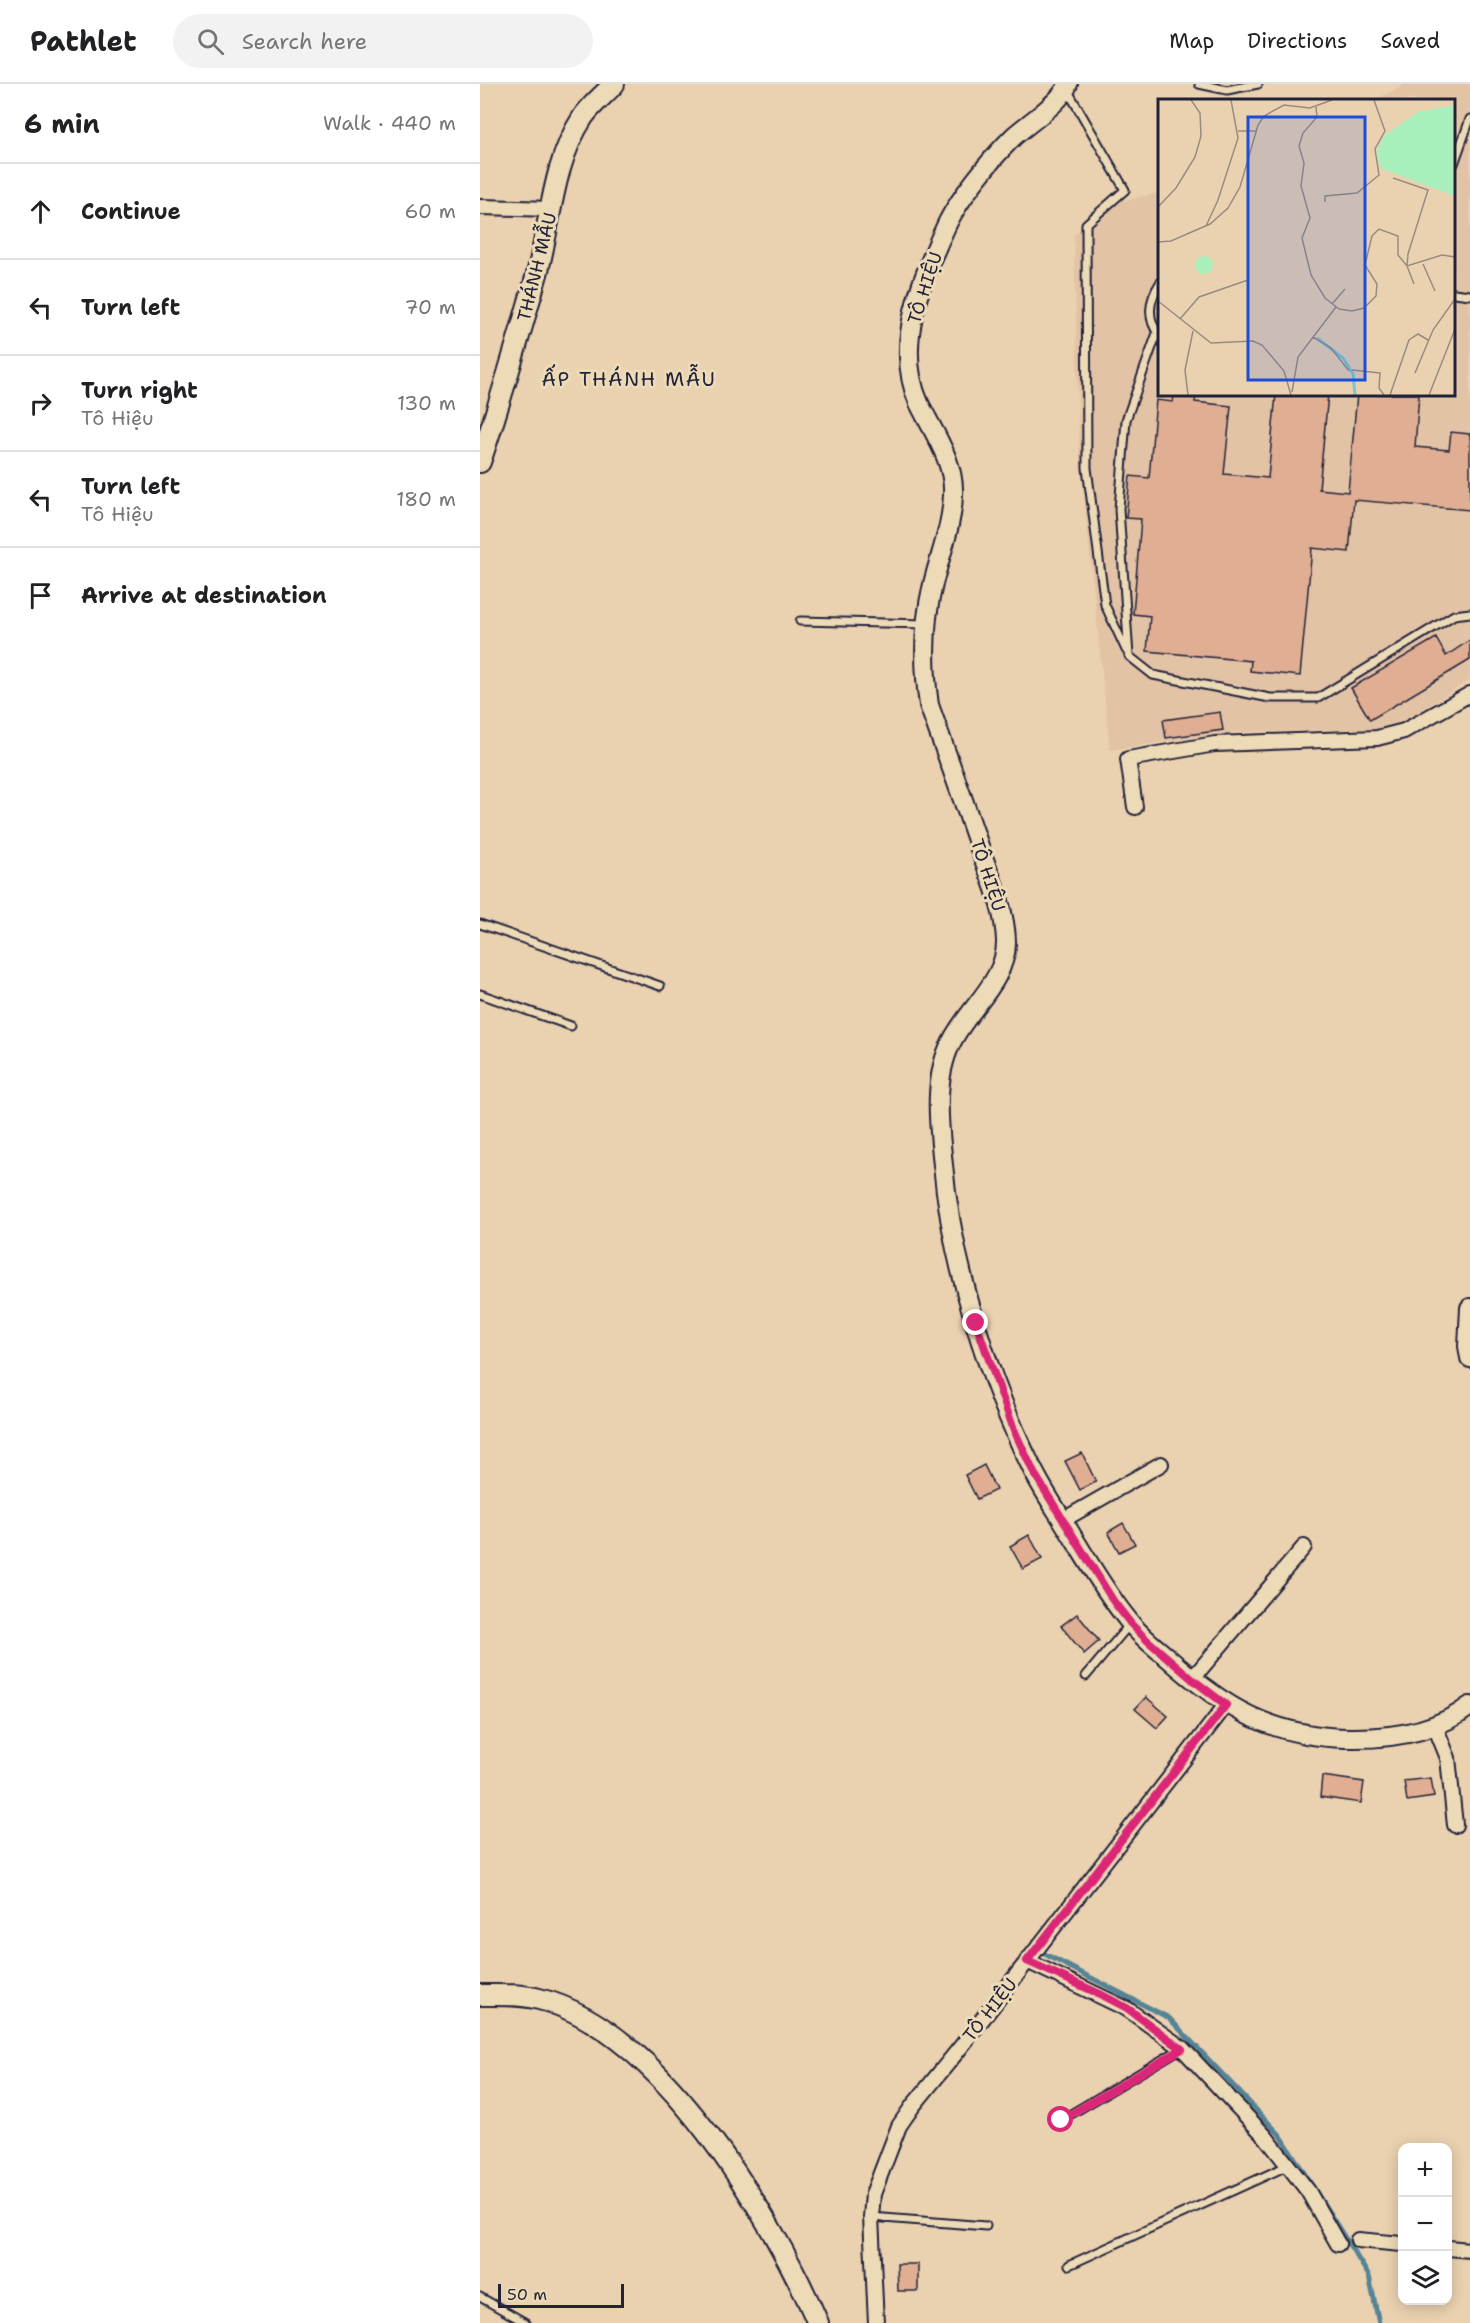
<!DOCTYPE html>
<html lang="en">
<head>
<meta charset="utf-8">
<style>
	body { margin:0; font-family:"Shantell Sans",sans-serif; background:#f2f2f2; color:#202124 }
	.controls { position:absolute; right:18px; bottom:18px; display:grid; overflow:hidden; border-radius:12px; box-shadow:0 3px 15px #0003 }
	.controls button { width:54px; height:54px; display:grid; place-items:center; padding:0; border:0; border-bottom:2px solid #e0e0e0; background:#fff; color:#202124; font:30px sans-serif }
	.scale { position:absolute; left:18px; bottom:15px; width:126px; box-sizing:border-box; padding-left:6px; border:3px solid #22223b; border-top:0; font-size:16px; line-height:21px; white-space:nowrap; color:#22223b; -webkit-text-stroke:4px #eddab7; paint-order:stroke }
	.stop { position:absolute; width:18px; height:18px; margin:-14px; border:4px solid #db2777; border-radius:50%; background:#fff }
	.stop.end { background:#db2777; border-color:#fff; box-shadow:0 2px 6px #0008 }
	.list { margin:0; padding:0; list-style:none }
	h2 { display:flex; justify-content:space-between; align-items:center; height:78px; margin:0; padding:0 24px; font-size:26px }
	h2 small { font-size:20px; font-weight:400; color:#757577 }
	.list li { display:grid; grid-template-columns:39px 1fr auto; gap:18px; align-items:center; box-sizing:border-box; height:96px; padding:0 24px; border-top:2px solid #e0e0e0 }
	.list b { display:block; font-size:22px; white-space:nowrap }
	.list p { margin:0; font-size:20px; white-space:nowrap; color:#757577 }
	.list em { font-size:20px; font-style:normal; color:#757577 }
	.icon { flex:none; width:33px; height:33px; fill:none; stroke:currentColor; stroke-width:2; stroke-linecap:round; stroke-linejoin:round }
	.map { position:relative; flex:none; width:990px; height:2239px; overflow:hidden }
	header { display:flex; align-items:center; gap:36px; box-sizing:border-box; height:84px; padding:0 30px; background:#fff; border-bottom:2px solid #e0e0e0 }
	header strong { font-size:28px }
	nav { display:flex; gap:33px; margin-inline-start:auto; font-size:21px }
	.search { width:420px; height:54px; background:#f2f2f2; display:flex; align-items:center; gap:15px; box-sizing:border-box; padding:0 21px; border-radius:33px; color:#757577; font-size:22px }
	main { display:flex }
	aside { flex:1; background:#fff }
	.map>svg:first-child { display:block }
	.built { fill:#e3c3a5 }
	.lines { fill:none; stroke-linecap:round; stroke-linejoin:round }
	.stream { stroke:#558497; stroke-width:5 }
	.building { fill:#e0ae92; stroke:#22223b; stroke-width:1.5 }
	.service-casing { stroke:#22223b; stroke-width:11 }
	.minor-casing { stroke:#22223b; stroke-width:18 }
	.tertiary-casing { stroke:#22223b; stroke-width:22 }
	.secondary-casing { stroke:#22223b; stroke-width:24 }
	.service { stroke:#eddab7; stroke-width:7 }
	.minor { stroke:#eddab7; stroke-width:14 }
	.tertiary { stroke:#eddab7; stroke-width:18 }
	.secondary { stroke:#eddab7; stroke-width:20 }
	.route { stroke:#db2777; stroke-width:8 }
	.labels { text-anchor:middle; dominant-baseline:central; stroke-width:6; stroke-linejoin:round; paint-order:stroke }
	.street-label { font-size:18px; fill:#22223b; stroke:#eddab7 }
	.neighbourhood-label { font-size:20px; letter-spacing:1.5px; fill:#22223b; stroke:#eddab7 }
	.inset-river { fill:none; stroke:#77c6d4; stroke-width:3 }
	.inset-road { fill:none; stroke:#9a8b81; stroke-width:1.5 }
	.view { fill:#1d4ed8; fill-opacity:0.15; stroke:#1d4ed8; stroke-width:3 }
	.inset-edge { fill:none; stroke:#22223b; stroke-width:3 }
</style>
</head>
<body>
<header>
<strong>Pathlet</strong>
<div class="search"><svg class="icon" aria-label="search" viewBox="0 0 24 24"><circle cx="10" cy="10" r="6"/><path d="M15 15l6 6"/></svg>Search here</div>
<nav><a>Map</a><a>Directions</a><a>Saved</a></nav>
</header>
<main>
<aside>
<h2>6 min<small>Walk · 440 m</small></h2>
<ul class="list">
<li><svg class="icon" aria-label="ahead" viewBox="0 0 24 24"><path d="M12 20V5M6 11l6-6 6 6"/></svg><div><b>Continue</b></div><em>60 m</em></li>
<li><svg class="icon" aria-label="left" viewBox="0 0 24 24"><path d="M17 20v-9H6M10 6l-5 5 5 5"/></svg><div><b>Turn left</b></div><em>70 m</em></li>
<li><svg class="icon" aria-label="right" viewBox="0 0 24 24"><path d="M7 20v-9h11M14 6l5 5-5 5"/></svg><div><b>Turn right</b><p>Tô Hiệu</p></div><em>130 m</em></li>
<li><svg class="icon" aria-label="left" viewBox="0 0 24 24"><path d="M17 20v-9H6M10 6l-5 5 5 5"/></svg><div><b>Turn left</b><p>Tô Hiệu</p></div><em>180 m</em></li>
<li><svg class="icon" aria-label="arrive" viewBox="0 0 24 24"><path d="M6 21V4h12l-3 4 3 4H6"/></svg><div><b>Arrive at destination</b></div></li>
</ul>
</aside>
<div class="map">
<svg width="990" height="2239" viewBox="0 0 990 2239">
	<rect width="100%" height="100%" fill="#ead1b0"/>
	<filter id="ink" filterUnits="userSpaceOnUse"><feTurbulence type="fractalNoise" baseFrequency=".0167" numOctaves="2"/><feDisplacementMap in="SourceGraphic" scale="12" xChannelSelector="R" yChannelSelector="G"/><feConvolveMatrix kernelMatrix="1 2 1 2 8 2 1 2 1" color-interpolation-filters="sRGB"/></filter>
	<g filter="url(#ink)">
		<path class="built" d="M926 0H990V596L925 636 896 645 754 648 630 666 599 364 594 151 637 118 679 109 680 310H974V16H895Z"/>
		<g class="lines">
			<path class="stream" d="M557 1866 689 1934 801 2052 889 2192 899 2239"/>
		</g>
		<path class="building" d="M694 310H716L715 318 751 322 744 390 788 394 796 310H848L839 405 868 408 877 310H939L935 363 969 366 971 348 990 350V426L874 416 869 468 832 464 820 592 770 587 771 577 667 567 670 532 653 530 661 435 646 434 650 392 669 394 676 316 693 318Z
			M956 554 966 572 990 556V576L890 636 871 604Z
			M740 628 743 646 686 654 683 636Z
			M602 1369 616 1398 600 1406 585 1377Z
			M504 1381 516 1406 497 1415 485 1391Z
			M643 1439 655 1460 639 1468 628 1448Z
			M549 1451 562 1475 543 1485 530 1462Z
			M597 1530 619 1557 604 1570 581 1542Z
			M666 1613 688 1632 677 1644 655 1625Z
			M842 1692 884 1698 881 1719 840 1713Z
			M951 1694 954 1713 927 1717 924 1697Z
			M417 2180H438V2207H418Z"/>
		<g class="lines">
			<defs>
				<path id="service" d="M719 0 747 6 778 0
					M588 7 645 106 606 140 607 384 625 521 646 566
					M974 80 990 35
					M680 199C669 216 666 235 680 252
					M974 209 990 211
					M677 249 646 336 639 425 649 572 673 591 790 614H838L974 531 990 529
					M320 537 446 540
					M0 840 180 902
					M0 910 91 942
					M606 1592 650 1540
					M581 2036 702 1964
					M391 2133 506 2142
					M589 2181 807 2082
					M0 2213 46 2239"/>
				<path id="minor" d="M0 123 71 125
					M655 723 648 675 735 660 897 654 924 647 990 610
					M583 1436 681 1380
					M712 1595 824 1463
					M955 1642 968 1674 975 1741
					M547 1877 647 1925 702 1964 785 2052 828 2107 858 2160
					M878 2156 922 2160
					M968 2164 990 2166
					M396 2239 391 2133 393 2110 419 2042 432 2023 480 1964 746 1621"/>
				<path id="tertiary" d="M588 0C583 17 547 40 533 53 512 74 480 113 467 140 442 193 413 261 439 319 453 348 475 378 473 411 472 442 460 471 453 500 443 541 443 580 449 621 466 669 484 717 500 765 511 795 525 825 526 857 527 897 487 925 471 959 453 995 459 1042 463 1081 472 1180 508 1296 552 1384 563 1407 578 1428 591 1450 609 1479 626 1509 648 1536 659 1551 674 1562 688 1574 743 1623 790 1652 866 1654 909 1655 955 1649 990 1622
					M990 1224 988 1262 990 1274"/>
				<path id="secondary" d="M0 378C21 316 39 253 57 190 71 138 72 80 103 33 111 21 124 11 134 0
					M0 1911C20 1911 40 1910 59 1915 179 1944 292 2132 338 2239"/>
			</defs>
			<use href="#service" class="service-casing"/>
			<use href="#minor" class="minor-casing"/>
			<use href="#tertiary" class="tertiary-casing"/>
			<use href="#secondary" class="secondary-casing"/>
			<use href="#service" class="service"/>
			<use href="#minor" class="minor"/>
			<use href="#tertiary" class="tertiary"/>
			<use href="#secondary" class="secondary"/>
		</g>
	</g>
	<g class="lines" filter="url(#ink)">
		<path class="route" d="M496 1239 534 1346 554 1389 634 1518 651 1540 667 1556 712 1595 746 1621 547 1877 622 1911 647 1924 702 1965 581 2036"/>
	</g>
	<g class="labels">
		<g class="street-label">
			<text transform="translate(57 183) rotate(-76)">THÁNH MẪU</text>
			<text transform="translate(445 204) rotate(-72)">TÔ HIỆU</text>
			<text transform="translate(508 791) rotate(72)">TÔ HIỆU</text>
			<text transform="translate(510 1926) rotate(-52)">TÔ HIỆU</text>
		</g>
		<g class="neighbourhood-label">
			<text x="149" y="295">ẤP THÁNH MẪU</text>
		</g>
	</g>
	<g transform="translate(678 15)">
		<rect width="297" height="297" fill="#ead1b0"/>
		<path d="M297 6V97L222 69 218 52 227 36 260 13ZM37 166a9 9 0 1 1 18 0a9 9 0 1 1-18 0Z" fill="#a8efbc"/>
		<path class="inset-river" d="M159 239 185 259 195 275 197 296"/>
		<path class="inset-road" d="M158 8 159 18 145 34 141 47 146 64 143 87 152 119 144 139 153 176 167 199 181 210 194 212 206 209 218 197 219 185 207 166 214 137 221 130 240 137V156L249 167 284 156 297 158M80 32H99M235 79 270 91 250 155 249 167 256 185M167 103V97L199 94 221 76 217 50 227 32 216 1M0 108 18 89 37 58 43 37 42 14 33 1M48 127 60 101 80 39 73 1M0 143 13 142 52 125 70 109 82 88 100 26 106 17 126 6 152 9 174 1M265 165 277 192M0 202 53 244 95 242 104 246 126 272 133 296M174 205 187 190M22 220 41 198 90 181M155 238 173 249 191 272M194 271 222 274 221 289 226 296M257 274 275 231 297 200M134 293 140 258 178 208M30 296 27 271 35 232M232 296 251 241 260 235 270 241M271 296 297 230"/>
		<path class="view" d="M90 18H207V281H90Z"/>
		<rect width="297" height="297" class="inset-edge"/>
	</g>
</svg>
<div class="controls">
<button>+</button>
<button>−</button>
<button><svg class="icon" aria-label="layers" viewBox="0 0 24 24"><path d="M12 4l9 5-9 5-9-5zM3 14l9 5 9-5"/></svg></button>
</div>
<div class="scale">50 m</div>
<div class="stop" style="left:581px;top:2036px"></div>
<div class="stop end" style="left:496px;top:1239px"></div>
</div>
</main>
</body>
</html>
